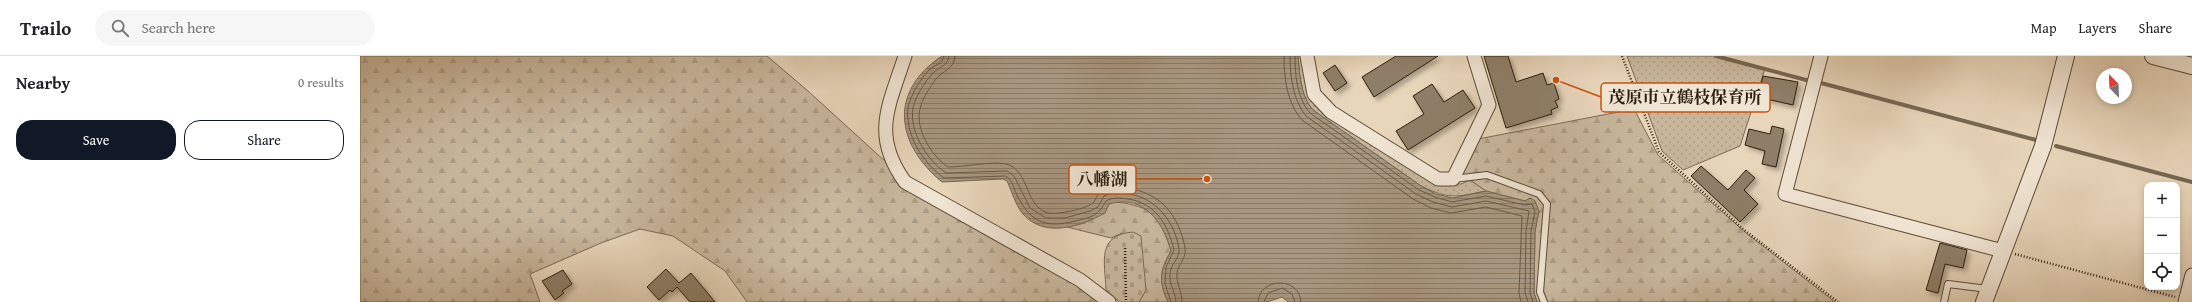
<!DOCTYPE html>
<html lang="en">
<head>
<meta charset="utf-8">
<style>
	body { margin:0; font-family:"Gentium Book Plus","Noto Serif JP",serif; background:#f6f6f6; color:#202124 }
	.controls { position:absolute; right:12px; bottom:12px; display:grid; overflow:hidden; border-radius:8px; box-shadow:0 2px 6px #0003 }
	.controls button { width:36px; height:36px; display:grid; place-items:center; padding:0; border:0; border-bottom:1px solid #e0e0e0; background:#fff; color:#202124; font:20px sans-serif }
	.compass { position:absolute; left:1736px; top:12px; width:36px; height:36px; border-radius:50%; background:#fff; box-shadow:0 2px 6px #0003; rotate:337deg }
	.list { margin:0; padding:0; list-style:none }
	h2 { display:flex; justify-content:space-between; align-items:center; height:52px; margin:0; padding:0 16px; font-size:17px }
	h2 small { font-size:13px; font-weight:400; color:#757577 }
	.actions { display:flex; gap:8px; padding:12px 16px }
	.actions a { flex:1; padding:9px 0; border:1px solid #111827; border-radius:16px; text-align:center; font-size:14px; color:#111827 }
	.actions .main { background:#111827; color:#fff }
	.icon { flex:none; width:22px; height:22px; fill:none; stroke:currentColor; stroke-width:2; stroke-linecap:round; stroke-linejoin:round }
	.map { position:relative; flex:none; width:1832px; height:246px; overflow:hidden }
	header { display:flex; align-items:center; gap:24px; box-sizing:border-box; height:56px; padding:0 20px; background:#fff; border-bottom:1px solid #e0e0e0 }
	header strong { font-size:19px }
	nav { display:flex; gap:22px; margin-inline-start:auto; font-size:14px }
	.search { width:280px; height:36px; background:#f6f6f6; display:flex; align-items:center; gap:10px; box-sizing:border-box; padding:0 14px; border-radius:22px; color:#757577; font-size:15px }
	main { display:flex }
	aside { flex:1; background:#fff }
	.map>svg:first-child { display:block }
	.grass { fill:url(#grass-dots); stroke:#7a6a55 }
	.forest { fill:url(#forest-firs); stroke:#7a6a55 }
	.cemetery { fill:url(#cemetery-stones); stroke:#7a6a55 }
	.water { fill:url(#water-rules); stroke:#766752 }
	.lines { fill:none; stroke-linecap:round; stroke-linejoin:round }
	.shore { stroke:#6a5a46; stroke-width:1 }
	.stream { stroke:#766752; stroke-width:4 }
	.building { fill:#8e7e67; stroke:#2c1e0d; filter:url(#shadow) }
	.service-casing { stroke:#5b4c38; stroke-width:8 }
	.minor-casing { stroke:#5b4c38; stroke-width:15 }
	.tertiary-casing { stroke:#5b4c38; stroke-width:18 }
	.path { stroke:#2c1e0d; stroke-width:2.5; stroke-dasharray:1 2; stroke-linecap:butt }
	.service { stroke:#f0e4d3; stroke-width:6 }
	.minor { stroke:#f0e4d3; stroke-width:13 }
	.tertiary { stroke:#f0e4d3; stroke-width:16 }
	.leader { fill:none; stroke:#cc500c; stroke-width:1.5 }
	.callout-dot { fill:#cc500c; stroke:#f0e4d3; stroke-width:1.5 }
	.callout { fill:#f0e4d3; stroke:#cc500c; stroke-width:1.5 }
	.callout-label { font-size:17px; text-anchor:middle; font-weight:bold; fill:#2c1e0d }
</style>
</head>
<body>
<header>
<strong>Trailo</strong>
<div class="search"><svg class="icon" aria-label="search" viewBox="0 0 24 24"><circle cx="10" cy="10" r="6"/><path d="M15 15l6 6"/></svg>Search here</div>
<nav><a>Map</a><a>Layers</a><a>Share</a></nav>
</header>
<main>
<aside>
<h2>Nearby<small>0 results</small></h2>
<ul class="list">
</ul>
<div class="actions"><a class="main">Save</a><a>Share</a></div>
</aside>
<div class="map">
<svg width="1832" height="246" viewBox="0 0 1832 246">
	<defs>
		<pattern id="grass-dots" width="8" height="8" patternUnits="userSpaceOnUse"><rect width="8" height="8" fill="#c8b79d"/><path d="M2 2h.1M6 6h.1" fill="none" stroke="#ac9d86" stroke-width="1.8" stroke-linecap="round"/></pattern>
		<pattern id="forest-firs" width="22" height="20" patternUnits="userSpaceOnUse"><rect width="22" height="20" fill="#c8b79d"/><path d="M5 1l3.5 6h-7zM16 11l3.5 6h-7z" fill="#ac9d86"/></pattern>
		<pattern id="cemetery-stones" width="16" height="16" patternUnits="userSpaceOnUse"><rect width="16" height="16" fill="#c8b79d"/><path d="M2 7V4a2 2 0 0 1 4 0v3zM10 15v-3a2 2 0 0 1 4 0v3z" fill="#ac9d86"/></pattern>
		<pattern id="water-rules" width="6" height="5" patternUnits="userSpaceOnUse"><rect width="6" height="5" fill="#a89780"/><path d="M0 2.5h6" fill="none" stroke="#897b67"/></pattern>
		<filter id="shadow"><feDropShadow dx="3.5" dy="3.5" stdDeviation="2" flood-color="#0004"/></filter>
	</defs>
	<rect width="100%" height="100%" fill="#e8d6bb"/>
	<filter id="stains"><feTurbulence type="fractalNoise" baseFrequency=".005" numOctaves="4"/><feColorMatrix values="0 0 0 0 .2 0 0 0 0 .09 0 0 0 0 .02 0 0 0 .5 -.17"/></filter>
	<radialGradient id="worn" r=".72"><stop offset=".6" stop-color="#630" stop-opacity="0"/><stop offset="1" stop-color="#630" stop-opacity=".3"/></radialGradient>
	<path class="grass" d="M938 0H945L949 37 1074 126 1101 128 1110 124 1126 135C1096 141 1090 144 1061 130L953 54C940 39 940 19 938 0Z
		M1267 0H1356L1405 13 1380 90 1323 114 1302 95Z"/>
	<path class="forest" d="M0 0H407L448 35 527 107 541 129 681 206 742 246H387L365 215 313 180 280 173 241 187 170 218 180 246H0Z
		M1274 53 1298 99 1386 177 1475 246H1177L1174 237 1175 175 1179 155 1170 143 1165 145 1126 135 1100 117 1118 83Z
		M756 146C792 150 801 161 811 195 799 215 799 225 808 246H779L786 234 762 177 751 182 707 171 725 167 749 147Z"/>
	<path class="cemetery" d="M773 176 781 180 786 234 779 246H759L746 234C745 206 736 179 773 176Z"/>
	<path class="water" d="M582 0H938C940 19 940 39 953 54L1061 130 1076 138 1093 142 1126 135 1165 145 1170 142 1175 145 1179 155 1175 175 1174 237 1177 246H928L922 241 907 246H808C798 224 800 216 811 195 803 166 784 138 749 148L745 157C721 170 685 183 663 158 656 150 652 136 647 125L643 123 582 126C536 88 528 36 582 0Z"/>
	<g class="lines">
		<path class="shore" d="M584 0C583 8 574 9 569 14 561 22 550 40 548 52 545 79 563 107 584 122L645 120C652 123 653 130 656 137 669 165 684 173 715 165 732 161 738 160 746 145 753 141 760 142 768 143 796 147 808 169 814 194L806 211 805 228 811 246
			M589 0C588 10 579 11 573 17 566 24 555 41 553 52 549 76 567 104 586 117L647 115 654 120 670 152 686 162H705L730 155 738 151 744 140C753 136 760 137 769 138 796 142 815 166 819 193 820 201 813 206 811 213 807 227 815 233 816 246
			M595 0C594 14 583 14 576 23 570 31 562 43 560 53 555 74 572 100 588 111 606 111 630 105 646 108 670 114 664 150 688 157 696 159 728 153 734 146 737 141 737 137 743 134 750 130 758 131 766 132 800 136 819 159 825 192 827 202 818 208 817 217 816 228 822 235 822 246
			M924 0C924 22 927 47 942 64L1053 143 1071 152 1091 157 1126 151 1162 160 1159 237 1161 246
			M930 0C930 21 933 44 946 60L1056 138 1073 146 1092 151 1126 145 1169 155 1166 175 1165 237 1168 246
			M935 0C935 19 937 42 950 57L1059 134 1075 141 1092 146 1126 140 1164 149 1172 148 1175 156 1171 175 1170 237 1173 246
			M898 246C899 221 940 220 941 246
			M904 246 908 237 922 232 932 238 935 246"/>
		<path class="stream" d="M1356 0 1450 25
			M1461 27 1676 84
			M1696 90 1832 126"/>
	</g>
	<path class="building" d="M1036 0H1078L1014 41 1002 21Z
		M1124 0H1148L1156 26 1183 17 1187 29 1194 27 1199 43 1195 45 1198 51 1191 54 1192 58 1146 72Z
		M975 9 987 27 975 35 963 17Z
		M1403 20 1438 26 1433 49 1398 41Z
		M1072 28 1084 46 1103 34 1115 52 1048 94 1036 75 1064 58 1053 40Z
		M1412 70 1424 73 1416 111 1402 108 1405 95 1385 89 1389 73 1410 78Z
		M1341 110 1368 134 1386 114 1395 122 1384 134 1398 148 1380 166 1331 120Z
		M1580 187 1607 194 1603 212 1585 208 1578 237 1566 234Z
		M306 213 319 227 331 217 355 246H330L317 231 312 236 310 234 299 244 287 231Z
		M203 214 212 228 202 235 204 237 195 244 182 225Z"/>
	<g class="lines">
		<defs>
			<path id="service" d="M1093 123 1127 119 1179 138 1187 148 1180 236 1184 246
				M1584 246 1588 228 1628 233"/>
			<path id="minor" d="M545 0C529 50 511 79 545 126L720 224 749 246
				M947 0 954 38 971 56 1078 123H1093L1129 49 1114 0
				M1461 0 1425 138 1643 195
				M1825 246 1832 219"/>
			<path id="tertiary" d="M1793 0 1832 10
				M1624 246 1683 90 1706 0"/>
		</defs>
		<use href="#service" class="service-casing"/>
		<use href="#minor" class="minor-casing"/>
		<use href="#tertiary" class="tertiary-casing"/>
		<path class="path" d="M1262 0 1299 96 1383 173 1478 246
			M765 192 766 246
			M1655 198 1815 241"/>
		<use href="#service" class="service"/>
		<use href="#minor" class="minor"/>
		<use href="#tertiary" class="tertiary"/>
	</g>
	<path class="leader" d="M1196 24L1241 41M847 123L776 123"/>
	<g class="callout-dot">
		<circle cx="1196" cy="24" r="4"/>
		<circle cx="847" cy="123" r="4"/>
	</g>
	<g class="callout">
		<rect x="1241" y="27" width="169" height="29" rx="4"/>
		<rect x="709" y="109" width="67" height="29" rx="4"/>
	</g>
	<g class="callout-label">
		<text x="1325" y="47">茂原市立鶴枝保育所</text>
		<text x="742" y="129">八幡湖</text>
	</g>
	<rect width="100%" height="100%" filter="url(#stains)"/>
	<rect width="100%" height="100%" fill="url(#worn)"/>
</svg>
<div class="controls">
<button>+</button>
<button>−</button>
<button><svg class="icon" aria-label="locate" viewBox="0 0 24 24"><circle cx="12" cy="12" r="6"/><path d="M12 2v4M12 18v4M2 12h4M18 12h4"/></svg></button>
</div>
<svg class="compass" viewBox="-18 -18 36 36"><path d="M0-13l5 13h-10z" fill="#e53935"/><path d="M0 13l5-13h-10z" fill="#757577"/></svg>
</div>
</main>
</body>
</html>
